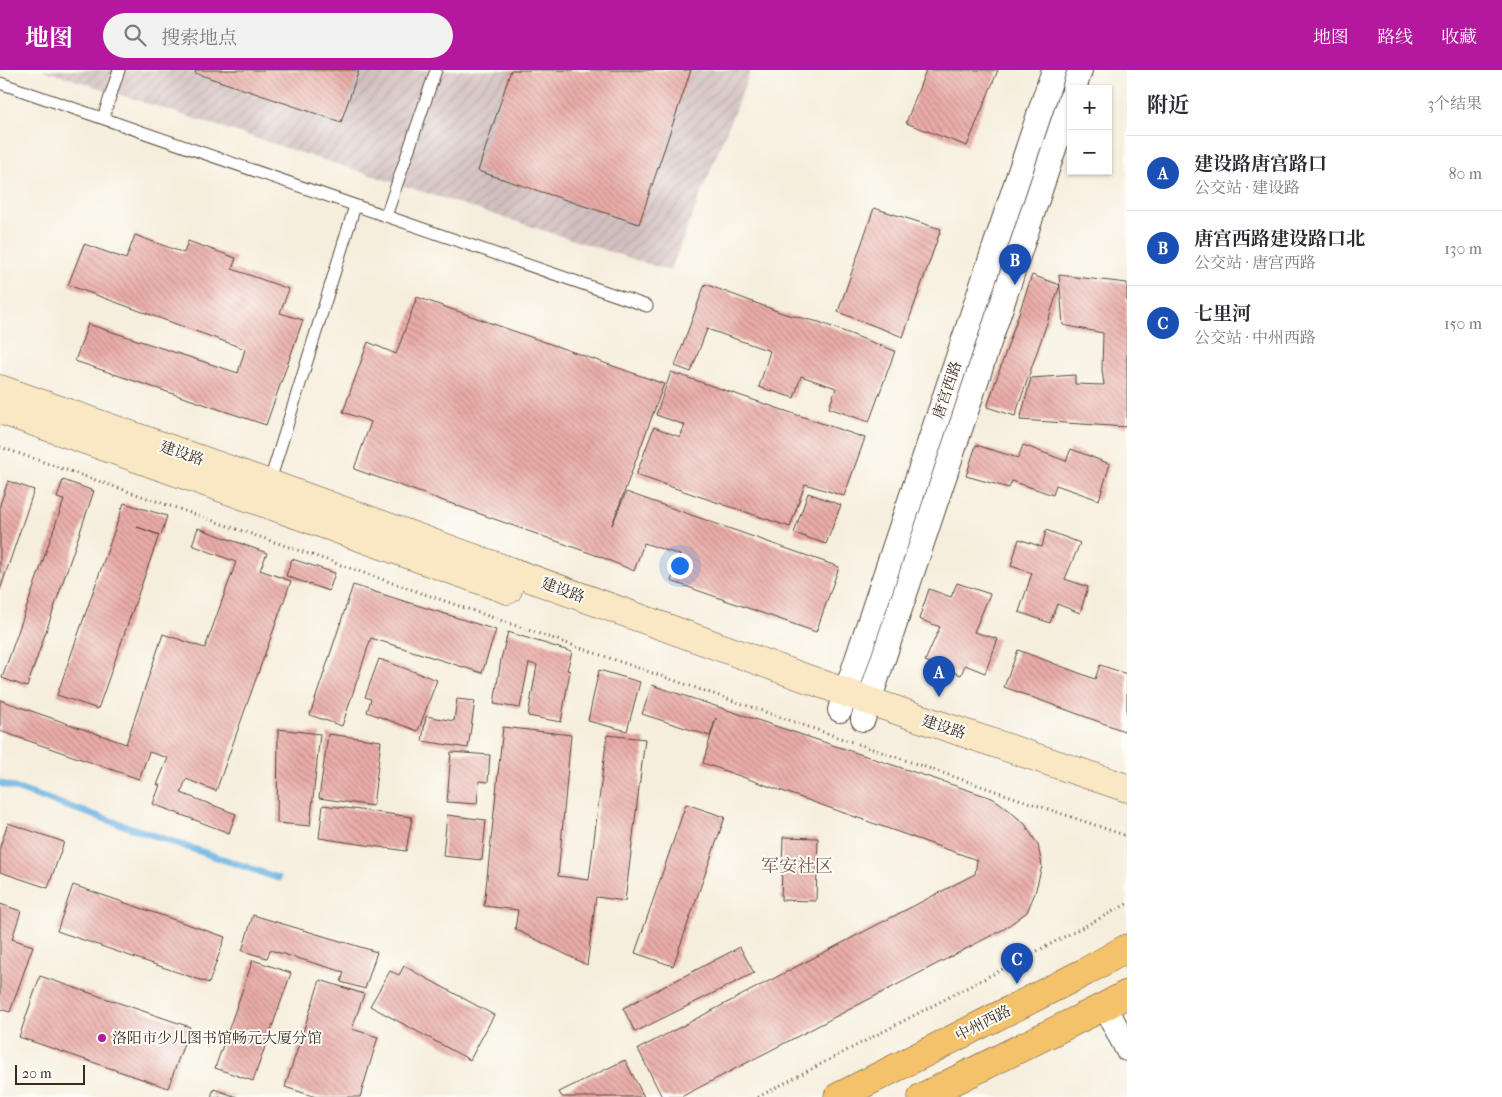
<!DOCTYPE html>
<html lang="zh">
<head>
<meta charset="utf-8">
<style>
	body { margin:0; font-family:"IM FELL French Canon","Noto Serif SC",serif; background:#f2f2f3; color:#2b2b33 }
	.controls { position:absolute; right:15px; top:15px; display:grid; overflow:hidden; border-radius:0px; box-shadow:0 1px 4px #0004 }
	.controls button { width:45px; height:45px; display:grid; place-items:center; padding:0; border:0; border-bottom:1px solid #e1e1e2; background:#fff; color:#2b2b33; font:25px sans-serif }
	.scale { position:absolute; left:15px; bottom:12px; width:70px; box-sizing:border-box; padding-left:5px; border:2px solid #3b2a1e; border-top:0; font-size:14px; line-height:18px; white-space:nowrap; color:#3b2a1e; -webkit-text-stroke:4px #fdfcf7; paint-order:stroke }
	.you { position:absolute; left:679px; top:495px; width:18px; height:18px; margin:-12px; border:4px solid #fff; border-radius:50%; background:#1a73e8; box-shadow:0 0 0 8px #1a73e833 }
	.badge { display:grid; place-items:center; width:32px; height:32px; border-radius:50%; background:#b5179e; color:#fff; font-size:16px; font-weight:700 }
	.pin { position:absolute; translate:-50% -41px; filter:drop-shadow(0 1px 2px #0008) }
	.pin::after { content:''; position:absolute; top:26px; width:18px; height:15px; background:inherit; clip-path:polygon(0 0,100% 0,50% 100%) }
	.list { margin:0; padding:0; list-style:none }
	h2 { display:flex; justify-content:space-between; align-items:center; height:65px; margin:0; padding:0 20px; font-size:21px }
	h2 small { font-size:16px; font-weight:400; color:#7c7c81 }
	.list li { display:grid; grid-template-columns:32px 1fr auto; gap:15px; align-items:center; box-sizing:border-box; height:75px; padding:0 20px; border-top:1px solid #e1e1e2 }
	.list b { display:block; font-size:19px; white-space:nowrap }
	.list p { margin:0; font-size:16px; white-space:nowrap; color:#7c7c81 }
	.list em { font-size:16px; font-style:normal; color:#7c7c81 }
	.icon { flex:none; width:28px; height:28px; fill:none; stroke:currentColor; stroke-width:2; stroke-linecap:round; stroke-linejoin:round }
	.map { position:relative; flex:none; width:1127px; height:1027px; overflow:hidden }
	header { display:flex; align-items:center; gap:30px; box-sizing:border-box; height:70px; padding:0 25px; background:#b5179e; color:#fff }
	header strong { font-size:24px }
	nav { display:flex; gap:28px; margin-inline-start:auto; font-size:18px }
	.search { width:350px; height:45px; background:#f2f2f3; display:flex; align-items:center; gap:12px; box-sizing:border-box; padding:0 18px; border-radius:28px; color:#7c7c81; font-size:19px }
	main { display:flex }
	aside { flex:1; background:#fff }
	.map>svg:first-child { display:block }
	.industrial { fill:url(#industrial-furrows) }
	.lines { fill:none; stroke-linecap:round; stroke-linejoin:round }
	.stream { stroke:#6bb2e2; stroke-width:7 }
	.building { fill:url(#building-back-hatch) }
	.lane-casing { stroke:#57473b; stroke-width:13 }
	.street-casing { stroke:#57473b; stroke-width:26 }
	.secondary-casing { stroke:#57473b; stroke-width:29 }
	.primary-casing { stroke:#57473b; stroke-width:29 }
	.path { stroke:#57473b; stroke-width:3; stroke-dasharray:1 4; stroke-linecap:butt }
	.lane { stroke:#fff; stroke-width:11 }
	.street { stroke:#fff; stroke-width:24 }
	.secondary { stroke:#fae7c3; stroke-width:28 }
	.primary { stroke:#f3c26a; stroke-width:28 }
	.poi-dot { fill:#b5179e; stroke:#fdfcf7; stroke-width:2 }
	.labels { text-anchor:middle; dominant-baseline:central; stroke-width:4; stroke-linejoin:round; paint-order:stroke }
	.street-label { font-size:15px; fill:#3b2a1e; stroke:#fdfcf7 }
	.poi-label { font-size:15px; fill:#3b2a1e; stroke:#fdfcf7; text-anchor:start }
	.quarter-label { font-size:18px; fill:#78584e; stroke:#fdfcf7 }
</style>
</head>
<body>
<header>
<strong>地图</strong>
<div class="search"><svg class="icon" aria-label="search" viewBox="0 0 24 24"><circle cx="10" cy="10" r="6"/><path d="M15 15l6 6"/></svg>搜索地点</div>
<nav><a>地图</a><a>路线</a><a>收藏</a></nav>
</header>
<main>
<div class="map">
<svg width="1127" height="1027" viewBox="0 0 1127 1027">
	<defs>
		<pattern id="industrial-furrows" width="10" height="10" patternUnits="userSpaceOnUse" patternTransform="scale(1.25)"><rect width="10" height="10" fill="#d1bfbf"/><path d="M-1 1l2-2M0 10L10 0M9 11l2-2" fill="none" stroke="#b4a4a4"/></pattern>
		<pattern id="building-back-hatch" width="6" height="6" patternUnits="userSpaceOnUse" patternTransform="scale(1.25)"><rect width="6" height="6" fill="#eaaca7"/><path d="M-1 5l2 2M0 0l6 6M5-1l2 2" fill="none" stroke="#bf8c87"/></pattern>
	</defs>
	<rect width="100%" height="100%" fill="#fdfcf7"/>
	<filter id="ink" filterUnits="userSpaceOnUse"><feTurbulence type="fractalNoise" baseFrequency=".02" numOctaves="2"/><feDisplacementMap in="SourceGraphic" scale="10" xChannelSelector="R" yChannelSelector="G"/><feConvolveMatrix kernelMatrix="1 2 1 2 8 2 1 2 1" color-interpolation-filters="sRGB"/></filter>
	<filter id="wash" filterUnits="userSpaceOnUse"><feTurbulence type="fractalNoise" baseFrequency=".0096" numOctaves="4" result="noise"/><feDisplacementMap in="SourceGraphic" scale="20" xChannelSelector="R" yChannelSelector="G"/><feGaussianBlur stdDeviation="1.12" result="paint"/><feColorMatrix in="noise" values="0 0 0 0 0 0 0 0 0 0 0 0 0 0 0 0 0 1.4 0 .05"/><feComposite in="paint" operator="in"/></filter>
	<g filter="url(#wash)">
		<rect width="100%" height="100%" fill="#f6eedd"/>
		<path class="industrial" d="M43 0H751L670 201Z"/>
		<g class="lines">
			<path class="stream" d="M0 713 278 808"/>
		</g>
		<g id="blocks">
			<path class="building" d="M196 0H359L341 52 195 3Z
				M511 0H691L639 154 478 101Z
				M926 0H998L967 76 906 53Z
				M874 138 941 159 903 267 838 242Z
				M135 165 184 183 188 171 236 188 232 199 289 219 280 243 303 250 266 355 75 291 88 254 238 303 245 279 68 215 84 174 126 189Z
				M1032 205 1060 215 1015 346 987 337Z
				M1059 205 1127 213V357L1020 350 1031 308 1075 305V314L1104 315 1102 300 1103 263 1063 255Z
				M705 214 785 244 819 252 895 281 869 352 829 338 836 318 801 306 794 328 759 317 770 281 707 259 691 302 675 296Z
				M417 227 664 314 612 455 626 422 839 497 816 562 671 511 680 485 644 473 634 501 601 487 354 399 371 352 343 342 368 272 396 284Z
				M671 302 865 368 844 426 805 414 790 457 636 405 654 357 680 367 685 355 656 345Z
				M976 375 1018 388 1023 375 1066 391 1071 379 1110 394 1099 430 1056 415 1053 425 1012 411 1009 418 966 406Z
				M63 410 94 421 27 617 2 608 64 430 57 428Z
				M8 411 34 420 0 520V435Z
				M808 423 841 435 826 474 794 463Z
				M124 433 167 446 161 465 137 457 159 465 98 639 57 625Z
				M198 458 267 483 260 500 291 511 216 721 186 709 181 723 236 744 229 763 153 734 160 715H157L168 688 149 682 139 709 0 661V630L126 674 163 564 205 578 236 492 192 475Z
				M1046 460 1080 473 1065 509 1088 517 1080 543 1057 534 1050 553 1019 542 1032 503 1011 496 1019 469 1042 477Z
				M292 489 335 503 329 521 286 506Z
				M957 513 990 524 974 562 998 569 985 603 965 595 961 605 925 591 940 557 919 549 929 519 951 527Z
				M353 515 496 560 482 603 371 568 342 656 310 645Z
				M508 562 572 582 567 600 570 601 561 652 528 646 537 595 529 593 520 638 494 634 501 589Z
				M1018 580 1095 609 1100 595 1127 604V662L1004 617Z
				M379 589 437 610 418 661 367 642 371 629 365 627Z
				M599 600 640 612 627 661 588 651Z
				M652 615 992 728 1000 733 1025 754 1038 775 1042 796 1035 823 1027 842 1004 859 681 1027H662L638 979 975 804 977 790 703 693 716 648 710 666 642 644Z
				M457 629 475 631 468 678 422 671 426 646 454 651Z
				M503 657 571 665 558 806 589 810 607 665 645 669 625 831 596 827 587 895 515 859 518 840 484 836Z
				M278 659 320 664 310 756 277 753Z
				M328 664 381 671 373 736 319 728Z
				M451 682 490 685 488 712 479 711 477 734 447 732Z
				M686 734 725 747 673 896 635 883Z
				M323 735 412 747 406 781 319 768Z
				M447 745 486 750 482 790 443 786Z
				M8 753 64 772 48 818 0 802V777Z
				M783 767 818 768 816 831 781 830Z
				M73 815 225 867 209 913 57 861Z
				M0 834 21 841 12 869 33 876 10 942 0 939Z
				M253 845 377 882 365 919 341 912 344 902 270 880 267 888 242 881Z
				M740 877 754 903 635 962 623 938Z
				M253 890 291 903 253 1011 215 998Z
				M404 896 494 945 470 990 370 936 390 901 399 905Z
				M40 906 190 957 168 1018 19 967Z
				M320 910 364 924 352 959 378 967 360 1027H316L285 1017Z
				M625 990 644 1027H562L559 1022Z
				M214 1019 237 1027H211Z"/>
		</g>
	</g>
	<g filter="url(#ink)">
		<use href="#blocks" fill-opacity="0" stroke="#57473b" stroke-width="1"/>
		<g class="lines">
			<defs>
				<path id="lane" d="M0 13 647 236
					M103 48 119 0
					M386 146 436 0
					M269 414 355 136"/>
				<path id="street" d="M1074 19 1080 0
					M840 640 1054 0
					M863 649 1071 28
					M1105 936 1127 979"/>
				<path id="secondary" d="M0 319 270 414 869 631 1127 718
					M0 340 264 433 508 520"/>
				<path id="primary" d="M838 1027 1085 902 1127 878
					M922 1027 1105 936 1127 924"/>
			</defs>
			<use href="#lane" class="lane-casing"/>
			<use href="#street" class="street-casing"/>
			<use href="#secondary" class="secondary-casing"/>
			<use href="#primary" class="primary-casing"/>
			<path class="path" d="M0 377 852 672
				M858 674 1127 766
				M758 1027 1127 834"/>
			<use href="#lane" class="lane"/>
			<use href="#street" class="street"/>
			<use href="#secondary" class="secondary"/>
			<use href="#primary" class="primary"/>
		</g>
	</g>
	<circle class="poi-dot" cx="102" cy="968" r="5"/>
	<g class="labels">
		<g class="street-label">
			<text transform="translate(947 320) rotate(-71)">唐宫西路</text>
			<text transform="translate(182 383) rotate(19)">建设路</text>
			<text transform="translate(563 520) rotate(20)">建设路</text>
			<text transform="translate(944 657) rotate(18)">建设路</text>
			<text transform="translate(983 953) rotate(-27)">中州西路</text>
		</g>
		<g class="poi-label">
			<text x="112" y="968">洛阳市少儿图书馆畅元大厦分馆</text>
		</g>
		<g class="quarter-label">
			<text x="797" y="796">军安社区</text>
		</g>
	</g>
</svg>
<div class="controls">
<button>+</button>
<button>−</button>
</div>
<div class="scale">20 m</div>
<div class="you"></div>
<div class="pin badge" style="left:939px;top:627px;background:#1a4fb4">A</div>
<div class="pin badge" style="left:1015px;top:215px;background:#1a4fb4">B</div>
<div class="pin badge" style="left:1017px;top:914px;background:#1a4fb4">C</div>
</div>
<aside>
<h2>附近<small>3个结果</small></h2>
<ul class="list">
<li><span class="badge" style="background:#1a4fb4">A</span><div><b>建设路唐宫路口</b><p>公交站 · 建设路</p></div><em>80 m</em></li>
<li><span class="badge" style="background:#1a4fb4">B</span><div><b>唐宫西路建设路口北</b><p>公交站 · 唐宫西路</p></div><em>130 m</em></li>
<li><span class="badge" style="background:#1a4fb4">C</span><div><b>七里河</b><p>公交站 · 中州西路</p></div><em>150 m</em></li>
</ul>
</aside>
</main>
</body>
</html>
